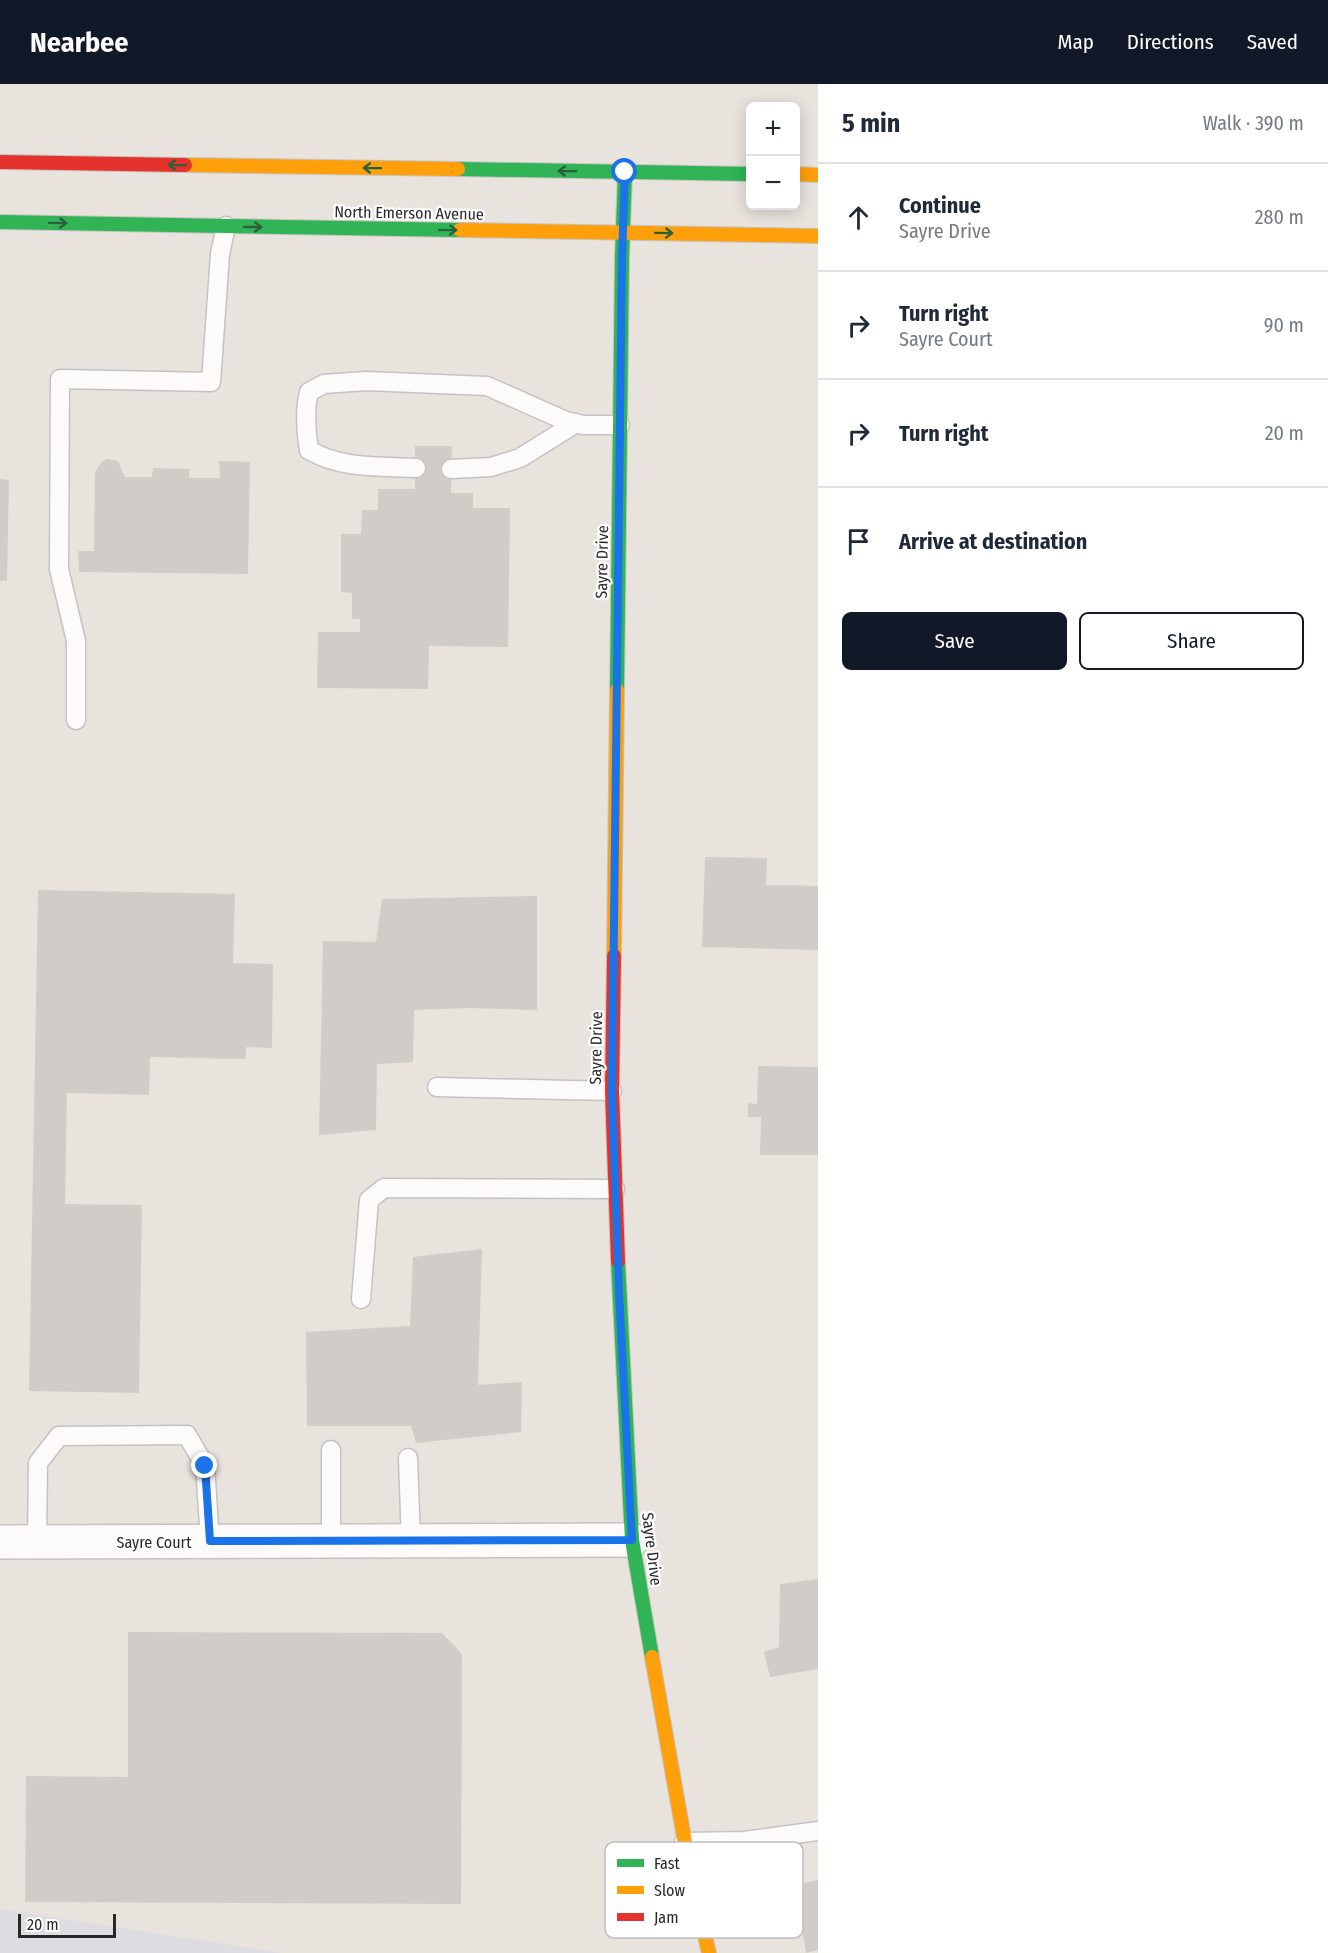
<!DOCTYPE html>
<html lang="en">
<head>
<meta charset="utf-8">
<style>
	body { margin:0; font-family:"Fira Sans Condensed",sans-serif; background:#f6f6f7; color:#1f2937 }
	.controls { position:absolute; right:18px; top:18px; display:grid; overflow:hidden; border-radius:9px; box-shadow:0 3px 15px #0003 }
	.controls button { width:54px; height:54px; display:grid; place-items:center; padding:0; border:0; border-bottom:2px solid #e0e1e3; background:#fff; color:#1f2937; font:30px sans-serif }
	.scale { position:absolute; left:18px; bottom:15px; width:98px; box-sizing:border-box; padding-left:6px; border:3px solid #282828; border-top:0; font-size:16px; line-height:21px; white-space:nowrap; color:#282828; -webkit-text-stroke:4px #fff; paint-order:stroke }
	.stop { position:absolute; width:18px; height:18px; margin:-14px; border:4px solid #1a73e8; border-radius:50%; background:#fff }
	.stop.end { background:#1a73e8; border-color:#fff; box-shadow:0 2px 6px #0008 }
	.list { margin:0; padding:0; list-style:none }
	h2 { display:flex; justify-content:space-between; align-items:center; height:78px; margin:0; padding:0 24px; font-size:26px }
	h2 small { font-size:20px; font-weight:400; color:#747a83 }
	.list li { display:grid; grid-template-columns:39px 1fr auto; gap:18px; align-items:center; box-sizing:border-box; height:108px; padding:0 24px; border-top:2px solid #e0e1e3 }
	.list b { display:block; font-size:22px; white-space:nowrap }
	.list p { margin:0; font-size:20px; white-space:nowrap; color:#747a83 }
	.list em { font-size:20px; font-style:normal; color:#747a83 }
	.actions { display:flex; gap:12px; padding:18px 24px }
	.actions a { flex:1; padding:14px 0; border:2px solid #111827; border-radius:9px; text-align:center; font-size:21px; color:#111827 }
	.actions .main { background:#111827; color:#fff }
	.icon { flex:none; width:33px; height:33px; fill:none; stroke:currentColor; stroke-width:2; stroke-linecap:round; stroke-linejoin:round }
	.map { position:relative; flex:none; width:818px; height:1869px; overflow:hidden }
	header { display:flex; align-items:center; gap:36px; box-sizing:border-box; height:84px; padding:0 30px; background:#111827; color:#fff }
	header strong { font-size:28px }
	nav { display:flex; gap:33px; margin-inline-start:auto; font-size:21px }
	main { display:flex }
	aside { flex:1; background:#fff }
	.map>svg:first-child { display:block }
	.airport { fill:#dddce1 }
	.building { fill:#d0cdc9 }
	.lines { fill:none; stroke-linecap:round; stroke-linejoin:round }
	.lane-casing { stroke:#c4c3c3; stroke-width:21 }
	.street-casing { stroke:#c4c3c3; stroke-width:36 }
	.fast-casing { stroke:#c4c3c3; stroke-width:16 }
	.slow-casing { stroke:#c4c3c3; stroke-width:16 }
	.jam-casing { stroke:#c4c3c3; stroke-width:16 }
	.lane { stroke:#fcfbfa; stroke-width:18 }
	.street { stroke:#fcfbfa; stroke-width:33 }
	.fast { stroke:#30b455; stroke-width:14 }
	.slow { stroke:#ff9f0a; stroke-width:14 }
	.jam { stroke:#e5322d; stroke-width:14 }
	.oneway { stroke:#2b603a }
	.route { stroke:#1a73e8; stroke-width:8 }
	.labels { text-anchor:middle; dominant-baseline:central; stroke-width:4.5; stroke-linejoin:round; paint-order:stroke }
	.street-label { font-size:16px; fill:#282828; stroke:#fff }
	.key { fill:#fff; stroke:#bebebe; stroke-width:1.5 }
	.key-label { font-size:16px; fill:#282828 }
</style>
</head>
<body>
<header>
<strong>Nearbee</strong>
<nav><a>Map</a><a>Directions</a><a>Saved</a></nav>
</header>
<main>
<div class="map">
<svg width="818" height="1869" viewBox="0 0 818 1869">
	<rect width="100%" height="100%" fill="#e8e3dd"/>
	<path class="airport" d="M0 1825 281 1869H0Z"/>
	<path class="building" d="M415 362H452L451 409H473V424H510L508 563 429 562 428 605 317 604 318 548H360V535H352V509L341 508V450H361L362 426H378V405H415Z
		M108 375 118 377 125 393H152L153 384 189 385V394H220L219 377 250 378 248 490 79 488 78 467H94L95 388 102 377Z
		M0 395 9 396 7 497H0Z
		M705 773 767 774 766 801 818 802V866L702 863Z
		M38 806 235 810 233 879 273 880 272 964 246 963V975L150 973 149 1011 67 1009 65 1120 142 1121 139 1309 29 1307Z
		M537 812V926L470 924 414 926 413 978 377 980 376 1046 319 1051 323 857 376 858 382 815Z
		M758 982 818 983V1071H760L761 1033H748V1019L757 1020Z
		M482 1165 478 1301 522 1298 521 1348 416 1359 411 1342H307L306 1248 410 1242 413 1173Z
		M818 1495V1585L770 1593 764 1568 779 1563 780 1500Z
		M128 1548 442 1549 462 1570 461 1820 25 1818 26 1692 128 1693Z
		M818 1796V1866L806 1869 795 1801Z"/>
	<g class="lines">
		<defs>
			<path id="lane" d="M416 384C379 382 341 385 309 366 306 347 304 327 309 308L324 300 366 297 487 302 566 337 583 341H620
				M451 385 491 383 520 374 576 339
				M76 636V557L59 485 60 295 211 298 220 170 226 142
				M437 1003 612 1007
				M361 1215 369 1116 384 1104 615 1105
				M408 1374 411 1457
				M331 1457V1366
				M37 1458 38 1379 59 1352 187 1351 205 1382 210 1457
				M684 1758 744 1757 818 1747"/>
			<path id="street" d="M0 1458 632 1456"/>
			<path id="fast" d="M458 85 750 90
				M0 138 460 146
				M617 606 622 173 625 88
				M618 1177 632 1456 652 1573"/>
			<path id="slow" d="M185 81 458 85
				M796 90 818 91
				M460 146 818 152
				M614 872 617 606
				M652 1573 691 1793 709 1869"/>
			<path id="jam" d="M0 78 185 81
				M614 872 612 1007 618 1177"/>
		</defs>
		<use href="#lane" class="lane-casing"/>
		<use href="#street" class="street-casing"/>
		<use href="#fast" class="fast-casing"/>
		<use href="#slow" class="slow-casing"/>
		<use href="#jam" class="jam-casing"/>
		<use href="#lane" class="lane"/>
		<use href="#street" class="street"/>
		<use href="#fast" class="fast"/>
		<use href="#slow" class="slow"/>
		<use href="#jam" class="jam"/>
	</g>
	<defs><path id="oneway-shaft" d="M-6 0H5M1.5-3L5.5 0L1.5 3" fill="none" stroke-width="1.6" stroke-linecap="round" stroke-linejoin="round" transform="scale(1.5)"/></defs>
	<g class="oneway">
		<use href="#oneway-shaft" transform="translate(177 81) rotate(-179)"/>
		<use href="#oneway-shaft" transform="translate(372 84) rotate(-179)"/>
		<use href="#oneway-shaft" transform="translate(567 87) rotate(-179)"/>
		<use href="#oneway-shaft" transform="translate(58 139) rotate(1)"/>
		<use href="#oneway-shaft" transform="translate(253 143) rotate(1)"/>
		<use href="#oneway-shaft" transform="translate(448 146) rotate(1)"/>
		<use href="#oneway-shaft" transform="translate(664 149) rotate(1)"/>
	</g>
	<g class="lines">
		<path class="route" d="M205 1382 210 1457 632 1456 619 1208 612 1007 622 173 625 88"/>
	</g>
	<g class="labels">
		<g class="street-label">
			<text transform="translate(409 129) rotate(1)">North Emerson Avenue</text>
			<text transform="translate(602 478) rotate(-89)">Sayre Drive</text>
			<text transform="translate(596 964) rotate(-89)">Sayre Drive</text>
			<text x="154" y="1458">Sayre Court</text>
			<text transform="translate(652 1465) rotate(83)">Sayre Drive</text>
		</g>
	</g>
	<rect x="605" y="1758" width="198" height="96" rx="9" class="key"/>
	<rect x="617" y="1775" width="27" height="8" fill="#30b455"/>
	<rect x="617" y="1802" width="27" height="8" fill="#ff9f0a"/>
	<rect x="617" y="1829" width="27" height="8" fill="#e5322d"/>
	<g class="key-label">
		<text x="654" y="1785">Fast</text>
		<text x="654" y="1812">Slow</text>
		<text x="654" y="1839">Jam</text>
	</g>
</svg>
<div class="controls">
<button>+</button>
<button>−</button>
</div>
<div class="scale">20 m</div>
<div class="stop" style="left:625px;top:88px"></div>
<div class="stop end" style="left:205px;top:1382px"></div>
</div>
<aside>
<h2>5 min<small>Walk · 390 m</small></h2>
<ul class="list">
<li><svg class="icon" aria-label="ahead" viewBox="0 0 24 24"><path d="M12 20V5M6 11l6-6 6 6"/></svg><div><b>Continue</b><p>Sayre Drive</p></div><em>280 m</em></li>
<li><svg class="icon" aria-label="right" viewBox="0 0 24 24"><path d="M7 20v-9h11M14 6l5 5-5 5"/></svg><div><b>Turn right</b><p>Sayre Court</p></div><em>90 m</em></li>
<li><svg class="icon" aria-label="right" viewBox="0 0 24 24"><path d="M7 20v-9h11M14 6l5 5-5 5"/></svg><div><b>Turn right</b></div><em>20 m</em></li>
<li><svg class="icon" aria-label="arrive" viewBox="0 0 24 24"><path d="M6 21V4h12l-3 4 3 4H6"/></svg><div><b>Arrive at destination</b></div></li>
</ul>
<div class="actions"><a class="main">Save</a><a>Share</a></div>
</aside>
</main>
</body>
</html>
